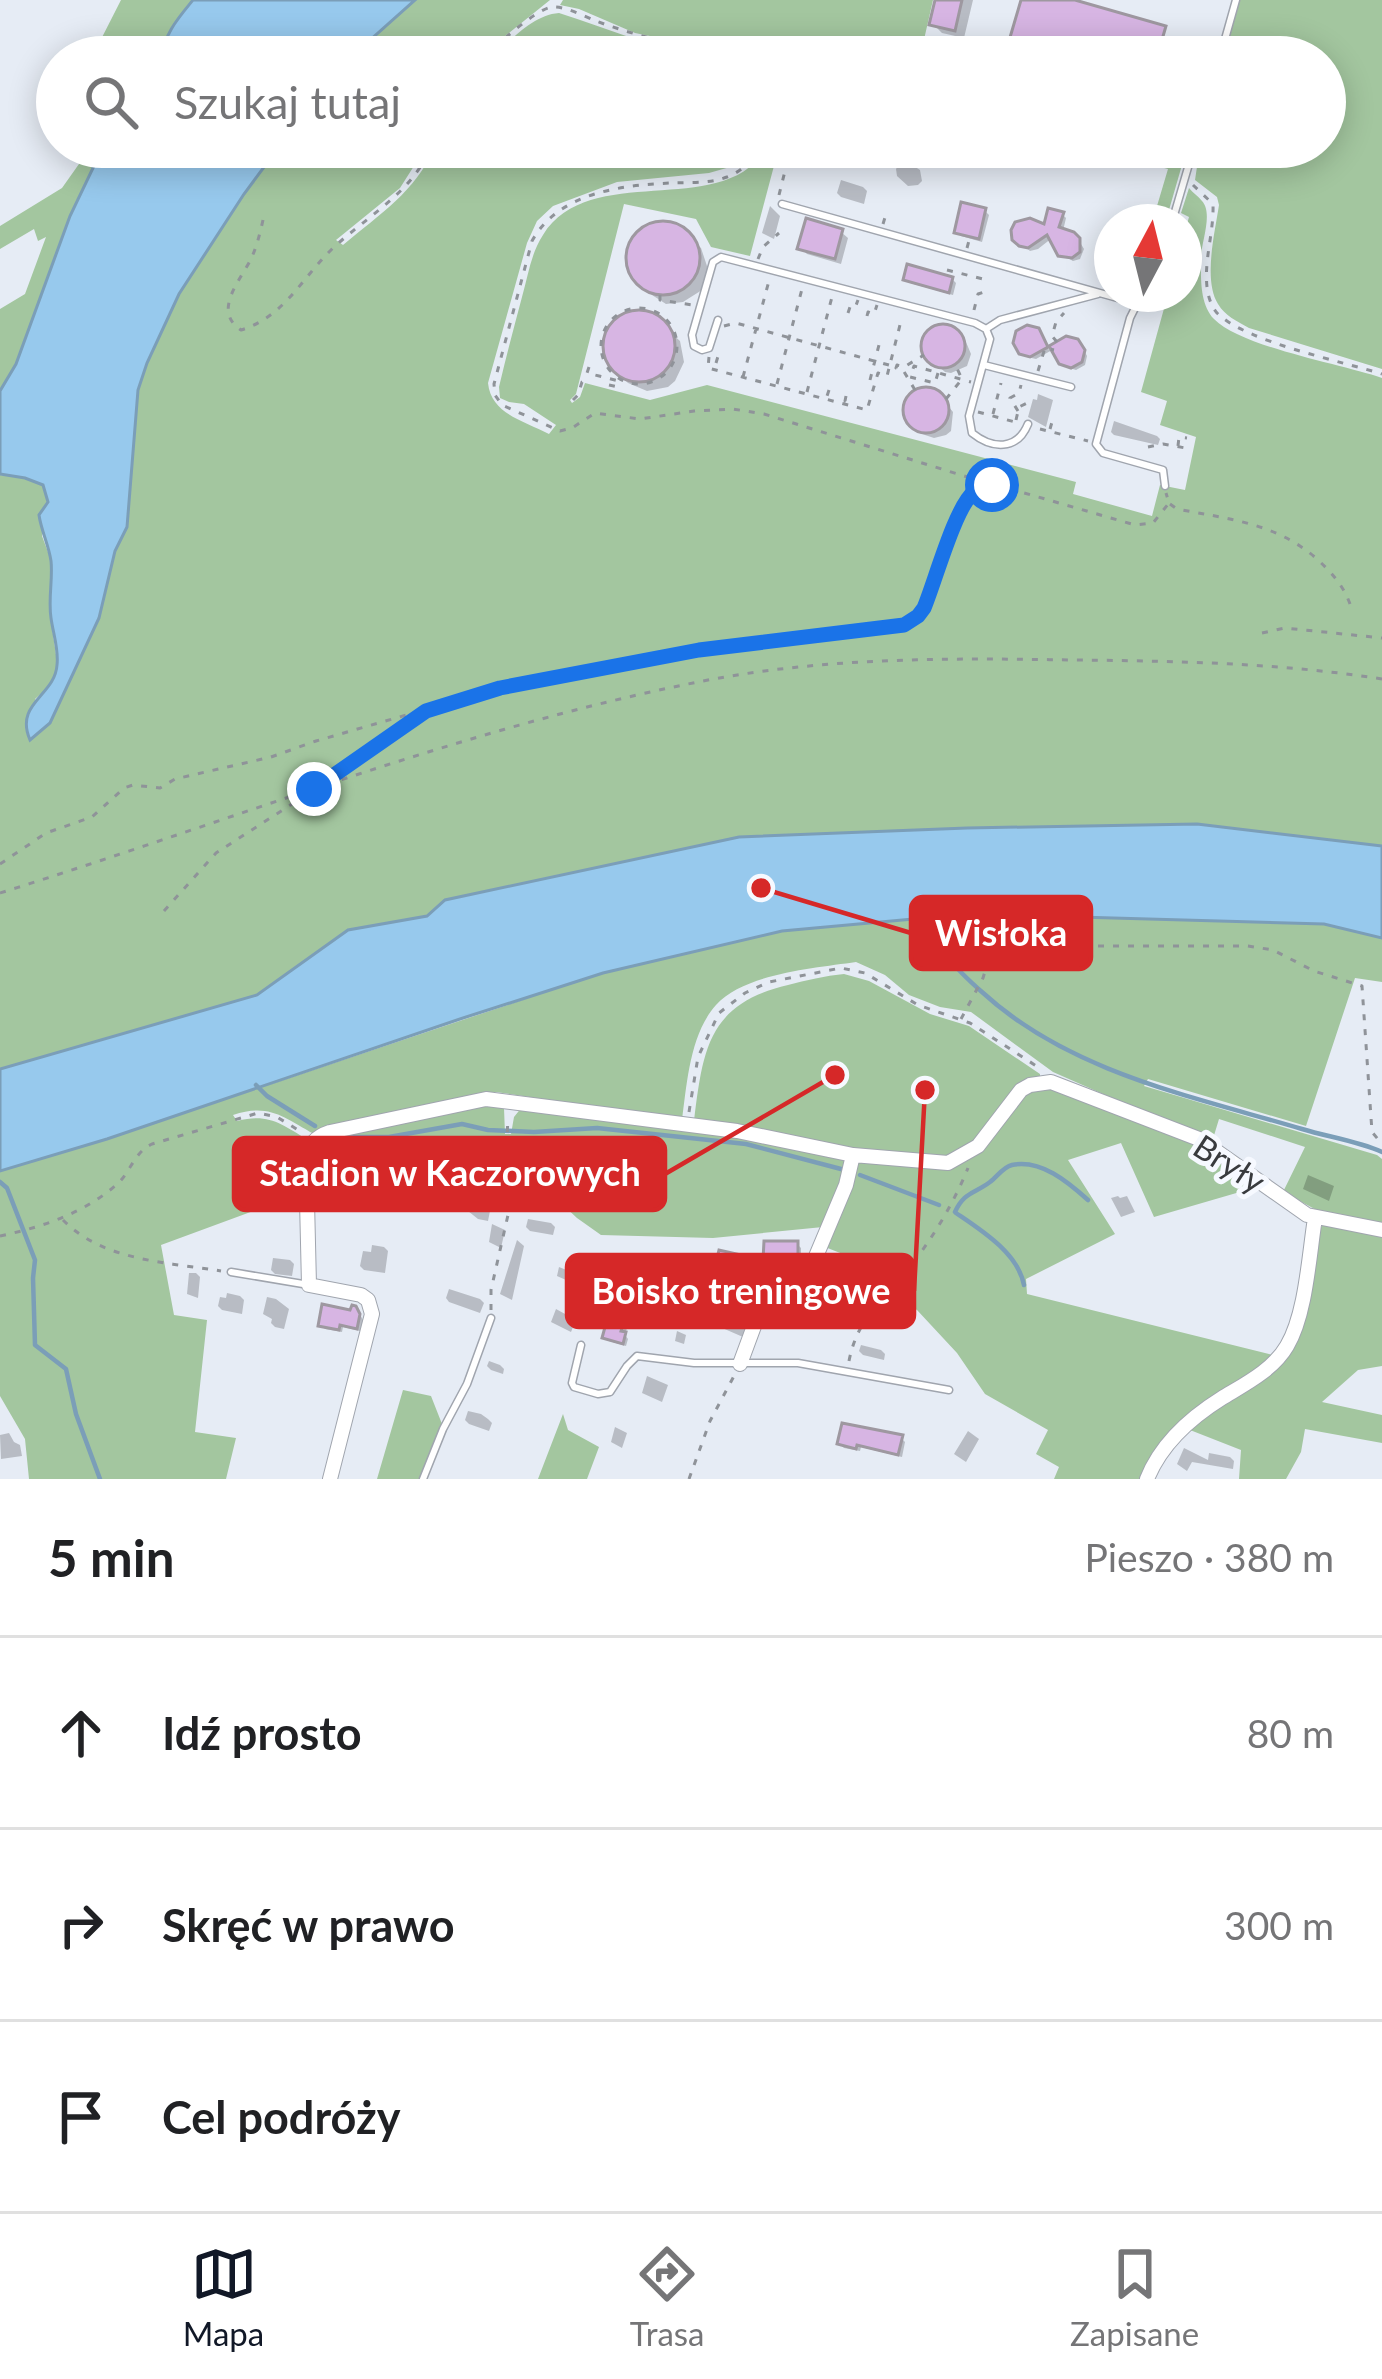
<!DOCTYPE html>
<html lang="pl">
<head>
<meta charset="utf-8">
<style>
	body { margin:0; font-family:Lato,sans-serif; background:#f2f2f2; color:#202124 }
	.compass { position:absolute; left:1094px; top:204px; width:108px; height:108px; border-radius:50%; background:#fff; box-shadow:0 6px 30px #0003; rotate:7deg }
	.stop { position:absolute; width:36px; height:36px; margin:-27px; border:9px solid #1a73e8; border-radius:50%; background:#fff }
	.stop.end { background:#1a73e8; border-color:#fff; box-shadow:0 3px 12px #0008 }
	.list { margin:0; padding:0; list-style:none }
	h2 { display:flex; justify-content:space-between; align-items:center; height:156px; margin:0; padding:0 48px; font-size:51px }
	h2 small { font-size:39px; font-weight:400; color:#757577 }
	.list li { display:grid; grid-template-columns:78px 1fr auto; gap:36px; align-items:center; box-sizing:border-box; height:192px; padding:0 48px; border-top:3px solid #e0e0e0 }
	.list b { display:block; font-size:45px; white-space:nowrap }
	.list em { font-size:39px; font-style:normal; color:#757577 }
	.icon { flex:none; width:66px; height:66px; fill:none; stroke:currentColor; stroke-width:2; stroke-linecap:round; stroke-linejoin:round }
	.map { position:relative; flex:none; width:1382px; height:1479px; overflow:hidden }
	.search { position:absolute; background:#fff; box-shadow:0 6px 30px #0003; left:36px; right:36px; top:36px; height:132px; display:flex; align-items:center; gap:30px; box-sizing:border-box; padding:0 42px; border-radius:66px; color:#757577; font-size:45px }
	.sheet { height:732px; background:#fff }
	nav { display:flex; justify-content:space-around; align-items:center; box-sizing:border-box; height:168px; border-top:3px solid #e0e0e0; background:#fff; font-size:33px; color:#757577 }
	nav a { display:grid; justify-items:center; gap:6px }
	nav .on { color:#111827 }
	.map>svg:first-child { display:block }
	.green { fill:#a3c69f }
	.water { fill:#97c9ed; stroke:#7b9eb8; stroke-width:3 }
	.shadow { fill:#0003 }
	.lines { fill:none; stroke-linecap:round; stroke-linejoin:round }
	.stream { stroke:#7b9eb8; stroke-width:4.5 }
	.building { fill:#d7b5e3; stroke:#9e98a0; stroke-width:3 }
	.lane-casing { stroke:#a0a5ae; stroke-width:9 }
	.street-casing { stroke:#a0a5ae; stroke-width:16 }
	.path { stroke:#8f9399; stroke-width:3; stroke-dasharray:6 9; stroke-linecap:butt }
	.lane { stroke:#fff; stroke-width:6 }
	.street { stroke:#fff; stroke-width:14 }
	.route { stroke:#1a73e8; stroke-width:15 }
	.labels { text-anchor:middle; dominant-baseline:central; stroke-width:10; stroke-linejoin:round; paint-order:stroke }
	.street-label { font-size:33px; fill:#393b3e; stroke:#f6f9ff }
	.leader { fill:none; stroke:#d62828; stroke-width:4.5 }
	.callout-dot { fill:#d62828; stroke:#f6f9ff; stroke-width:4.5 }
	.callout { fill:#d62828; stroke:#d62828; stroke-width:4.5 }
	.callout-label { font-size:36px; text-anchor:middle; font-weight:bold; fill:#fff }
</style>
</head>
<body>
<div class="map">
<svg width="1382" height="1479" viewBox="0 0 1382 1479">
	<rect width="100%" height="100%" fill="#e6ecf5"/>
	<path class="green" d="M121 0H193C180 16 162 35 163 57H92Z
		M415 0H550L479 57H351Z
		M563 0H933L923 44 977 57H944L875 43 840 45 801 57H753L635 33 579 9 560 5Z
		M1240 0H1382V369L1249 328C1237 321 1225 316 1218 304 1203 280 1215 232 1219 205L1217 197 1195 180 1200 147H1325V57H1224Z
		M559 13C608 29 654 48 704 57H491C511 41 532 15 559 13Z
		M91 147H103L70 216 16 364 0 391V309L25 294 46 237 38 241 34 229 0 249V226L62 188Z
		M279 147H426L400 188 336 240 343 245C381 213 414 193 435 147H754L737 165 709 173 617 182 553 206 537 221 527 243 488 383C491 414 524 421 549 434L556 425 524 404 509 402 500 398 499 387C506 357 514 327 522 297 528 276 531 253 543 235 591 159 724 222 767 147H779L750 256 711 247 696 219 624 204 576 394 570 400 572 403 580 397 585 383 650 400 707 385 1076 482 1073 494 1152 516 1160 485 1185 490 1196 437 1160 425 1167 401 1141 392 1168 294H1184V235L1189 217 1181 213 1189 188C1193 193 1198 196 1202 201 1213 213 1202 240 1201 256 1201 276 1199 303 1214 319 1241 347 1341 364 1382 378V846L1197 824 967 828 739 837 445 900 427 916 348 930 257 995 0 1069V475L25 478 43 486 48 502 42 536 51 560 50 614 58 668 50 686 35 699 50 723 99 618 115 550 127 527 138 390 147 363 179 294 244 194Z
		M1085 147C1115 147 1160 138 1184 158L1169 210 1157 206 1168 169Z
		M968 914 1324 924 1382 938V982L1355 978 1306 1126 1148 1079 1144 1086 1377 1155 1382 1159V1226L1324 1214 1283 1192 1305 1147 1219 1119 1212 1142 1053 1072 971 1012 940 1007 909 995 885 975 856 962C816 968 745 973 716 1005 690 1034 687 1083 682 1120L496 1092 333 1127 314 1134C283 1117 269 1103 233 1115L237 1121C269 1113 281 1124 308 1140L302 1200 264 1207 161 1245 174 1315 207 1320 195 1432 236 1438 226 1479H29L25 1439 0 1396V1171L107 1139 603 973 782 931Z
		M844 974 869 981 930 1014 969 1026 1040 1074V1078L976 1142 948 1158 882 1155 694 1121C703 1049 708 1004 788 985 806 980 825 976 844 974Z
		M1044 1085 1198 1142 1257 1187 1154 1217 1121 1143 1068 1160 1115 1234 1026 1279 1027 1294 1273 1355 1259 1369 1214 1395 1143 1479H1054L1059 1467 1036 1454 1048 1430 985 1394 957 1353 917 1310 853 1278 858 1260 825 1247 858 1162 957 1164 1024 1094Z
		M492 1103 504 1108 505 1134H511L514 1117 522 1107 746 1136 842 1158 845 1161 838 1191 823 1227 713 1238 601 1235 577 1218 530 1174 467 1180 404 1195 333 1193 311 1198 313 1150 321 1140Z
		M1323 1225 1382 1234V1366L1358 1370 1322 1402 1382 1415V1443L1305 1429 1301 1452 1286 1479H1239L1241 1450 1190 1430 1205 1415 1289 1353 1319 1230Z
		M403 1390 431 1396 442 1424 419 1479H377Z
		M563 1414 568 1430 599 1447 587 1479H538Z"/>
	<path class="water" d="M193 0H415L351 57H163C162 36 180 16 193 0Z
		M103 147H279L244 194 179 294 147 363 138 390 127 527 115 551 99 618 50 723 30 740C14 703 55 696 57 665 59 650 53 633 51 618 48 599 53 579 51 561 49 546 41 530 39 515L48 502 43 485 25 478 0 474V391L16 364 70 216Z
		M1197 824 1382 846V938L1324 924 968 914 782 931 603 973 460 1019 107 1139 0 1171V1069L257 995 348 930 427 916 445 900 739 837 967 828Z"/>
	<path class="shadow" d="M938 0H973L964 38 942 33 933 24Z
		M906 161 920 170 922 181 918 185 908 186 897 176 896 169 900 163Z
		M841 180 863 187 867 191 864 204 841 197 837 193Z
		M770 206 780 216 774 239 762 233Z
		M985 211 989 215 982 242 961 236 957 232Z
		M1062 214 1066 218 1063 231 1078 239 1084 249 1080 259 1073 261 1062 255 1052 238 1038 249 1030 251 1015 238 1046 228Z
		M659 224 681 229 701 248 708 269 702 290 683 302 666 304 652 295 641 284 630 265 633 243 639 234Z
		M841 232 848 238 841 264 807 254 801 248Z
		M906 279H952L956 283 953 295 910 283Z
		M649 313 680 341 684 362 675 381 668 387 647 391 628 383 617 372 611 364 606 343 608 334 623 317 632 314Z
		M946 327 966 342 971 354 967 366 951 373 945 372 927 356 924 344 934 330Z
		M1042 336 1049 350 1067 339 1082 346 1087 356 1085 365 1076 370 1066 367 1054 349 1036 359 1027 357 1022 352Z
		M924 390 937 393 953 412 951 431 946 435 934 438 922 434 906 414 908 401 918 392Z
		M1038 394 1053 400 1046 427 1028 417 1033 399 1037 400Z
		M1114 421 1157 436 1160 439 1158 445 1114 435 1111 432Z
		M1308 1175 1334 1186 1329 1201 1303 1189Z
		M471 1195 478 1196 491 1206 488 1221 478 1219 468 1211Z
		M1118 1196 1120 1198 1127 1196 1135 1212 1121 1217 1111 1198Z
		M528 1219 551 1223 555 1227 553 1235 530 1231 526 1227Z
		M492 1224 505 1230 501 1248 489 1242Z
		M517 1240 524 1246 512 1300 500 1294Z
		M797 1244 801 1248V1258H791L783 1296 768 1293 764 1289 766 1278 734 1270 733 1275 722 1273 718 1269 766 1264Z
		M372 1245 384 1247 388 1251 385 1273 364 1270 360 1266 363 1251 371 1252Z
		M578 1253 597 1256 601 1260 599 1268 581 1265 577 1261Z
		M677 1255 693 1258 697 1262 695 1272 679 1269 675 1265Z
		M273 1258 290 1260 294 1264 292 1276 275 1274 271 1270Z
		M559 1267 569 1271 566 1280 557 1276Z
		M189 1273H196L200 1277 198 1298 187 1294Z
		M449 1289 480 1299 484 1303 480 1313 449 1302 446 1298Z
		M227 1293 240 1296 244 1300 242 1314 222 1310 218 1306 220 1297 226 1298Z
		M267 1297 276 1299 289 1309 284 1329 275 1327 271 1323 272 1319 263 1314Z
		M628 1306 632 1310 625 1335 628 1339 626 1346 609 1341 605 1337Z
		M357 1309 363 1320 360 1331 343 1327 342 1332 325 1329 321 1325Z
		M556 1309 576 1320 571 1332 551 1322Z
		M735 1311 749 1318 743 1337 720 1327 725 1314 733 1316Z
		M677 1331 686 1335 684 1344 675 1341Z
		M861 1345 881 1350 885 1354 884 1360 863 1355 859 1351Z
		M489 1361 500 1365 504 1369 503 1374 491 1370 487 1366Z
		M647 1376 668 1385 662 1402 642 1393Z
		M468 1411 481 1414 488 1419 492 1423 489 1431 469 1424 465 1420Z
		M615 1427 627 1433 622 1448 611 1442Z
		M968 1431 979 1439 966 1462 954 1454Z
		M9 1433 14 1442 20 1445 22 1456 1 1459 0 1435Z
		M901 1438 905 1442 902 1457 861 1447 860 1451 844 1448 840 1444Z
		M1184 1448 1208 1460 1209 1453 1230 1457 1234 1461 1233 1469 1192 1462 1187 1471 1177 1464Z"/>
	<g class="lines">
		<path class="stream" d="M932 917C937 951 957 970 982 992 1069 1072 1191 1096 1302 1129 1328 1137 1358 1141 1382 1152
			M256 1085 267 1096 315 1126
			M333 1137H389L462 1124 488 1130 534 1132 597 1128 746 1144 841 1169
			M860 1175 939 1205
			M0 1182 7 1188 35 1260 33 1278 35 1345 66 1369 76 1414 100 1479
			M955 1212C964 1192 974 1194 990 1182 997 1177 1003 1167 1012 1165 1041 1159 1068 1182 1088 1200
			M956 1213C981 1230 1018 1253 1024 1285"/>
	</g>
	<path class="building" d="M935 0H962L955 31 929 25Z
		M1021 0H1075L1166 26 1157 57H1028L1006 51Z
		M961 202 986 208 979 239 954 233Z
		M1048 208 1064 212 1059 227 1074 232 1080 238V252L1072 258 1058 256 1047 235 1028 248 1019 246 1012 240 1011 230 1015 222 1030 218 1044 224Z
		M806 218 843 229 835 259 797 249Z
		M626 258a37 37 0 1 1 74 0a37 37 0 1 1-74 0Z
		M907 264 953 277 949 293 903 280Z
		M603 346a36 36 0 1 1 72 0a36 36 0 1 1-72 0Z
		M921 346a22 22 0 1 1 44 0a22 22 0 1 1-44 0Z
		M1027 325 1039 328 1048 347 1030 357 1019 354 1013 343 1016 331Z
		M1066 336 1078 339 1085 350 1082 362 1071 368 1059 364 1049 346Z
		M903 410a23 23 0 1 1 46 0a23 23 0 1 1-46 0Z
		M764 1241H798V1256H788L780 1294 760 1290 763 1276 731 1268 730 1273 714 1270 719 1250 763 1260Z
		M608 1298 629 1304 621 1331 626 1332 623 1344 602 1338 610 1309 605 1308Z
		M322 1304 350 1310 352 1305 356 1306 360 1314 357 1329 340 1325 339 1330 318 1326Z
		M842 1423 903 1435 898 1455 857 1445 856 1449 837 1444Z"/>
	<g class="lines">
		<defs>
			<path id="lane" d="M1220 57 1236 0
				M782 204 1139 304
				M1172 222 1194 147
				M1149 294 1135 308 1130 318 1096 444 1103 453 1163 470 1165 486
				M718 320 709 348 702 350 694 346 692 335 713 262 721 257 975 323 986 329 990 339 969 416 972 433C992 449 1017 451 1028 424
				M986 329 1000 320 1098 294
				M984 365 1071 387
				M231 1272 309 1285
				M581 1345 572 1383 574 1387 598 1394 610 1392 627 1366 637 1356 694 1363H798L949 1390
				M423 1479 443 1429 467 1384 491 1318"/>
			<path id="street" d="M740 1364 757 1318 793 1301 801 1292 846 1185 853 1155
				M330 1479 372 1314 368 1300 361 1295 309 1285 306 1159C310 1144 315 1137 330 1132L486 1099 737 1131 853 1155 948 1163 978 1146 1021 1090 1030 1085 1051 1082 1199 1139 1307 1215 1382 1230
				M1147 1479C1161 1444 1190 1418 1222 1398 1245 1384 1273 1370 1287 1346 1306 1314 1309 1256 1315 1218"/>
		</defs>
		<use href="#lane" class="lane-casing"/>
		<use href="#street" class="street-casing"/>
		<path class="path" d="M483 57C498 45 534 10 552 7 565 6 584 16 596 21 644 39 692 48 742 57
			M807 57C860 43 883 43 935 57
			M761 147C753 160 741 172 727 177 709 184 689 182 671 183 621 185 558 193 532 241L494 384 495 395 502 405 560 431 572 428 595 413 640 419 694 411 733 409 764 414 990 484
			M1193 185 1213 204C1214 232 1204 259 1207 287 1208 296 1211 306 1217 313 1246 342 1341 361 1382 374
			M779 195 787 163
			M263 220C260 233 257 246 251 259 240 281 212 311 241 330 284 317 302 278 332 249 367 216 412 193 431 147
			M883 224 887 211
			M967 248 970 237
			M758 259 763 247 779 233
			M947 270 987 280
			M660 295V300L693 305
			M601 346a38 38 0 1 1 76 0a38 38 0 1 1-76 0Z
			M974 310 978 294 984 292
			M848 313 850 307 855 308 858 300
			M867 316 868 312 874 314 877 305
			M724 326 736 323 896 367
			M1057 342 1052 336 1056 322 1064 313
			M709 357 708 368 867 410 878 373 887 376 902 317
			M716 363 719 353
			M589 367 587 373 619 381
			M1038 371 1045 348 1054 350
			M938 373 935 383 910 377 914 366 971 382
			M743 377 770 277
			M870 380 880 341
			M777 384 802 289
			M609 385 618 387V383
			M829 390 827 396 832 399
			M915 390 903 370 896 368 897 365 904 367 924 355
			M807 392 832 297
			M846 396 845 401 851 404
			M946 399 962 379 955 364
			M573 400 578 395 582 382 588 379
			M1018 411 1010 398 1019 393 1021 385
			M978 412 1015 422
			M993 414 1001 383
			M1016 420 1019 407 1027 403 1025 400
			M1040 429 1088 441
			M1050 429 1054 415
			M1178 446 1179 437 1187 438
			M1148 447 1163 444 1191 449
			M1170 504 1177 509C1229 519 1276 523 1317 559 1332 573 1343 585 1350 604
			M1262 633 1285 628 1382 638
			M319 786 419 715
			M0 864 46 833 92 817 124 788 133 785 160 788 175 779 271 757 316 741 500 688 585 670 699 650 904 625 918 616 924 608C934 583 957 501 977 489 986 484 997 486 1007 488L1135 525 1153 523 1169 503 1166 493
			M0 893C234 820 462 728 703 681 826 657 950 658 1074 660 1176 661 1281 663 1382 679
			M164 911 216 853 306 795
			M961 921 958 927V939L963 944 992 952
			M961 1019 983 978 988 961 994 953 1007 946H1248L1273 950 1314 971 1362 986 1372 1132 1382 1144
			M689 1112 698 1057 719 1013 745 993 769 982 841 968 865 973 918 1005 970 1023 1041 1069
			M63 1220C103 1261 166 1262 221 1271
			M0 1236C42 1227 82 1214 115 1186 131 1173 133 1153 152 1144L258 1113 277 1117 303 1133
			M491 1310V1290L508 1215 506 1156 508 1118
			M849 1361C857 1320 879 1304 904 1274 930 1243 953 1205 968 1168
			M689 1479 710 1421 734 1376"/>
		<use href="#lane" class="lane"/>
		<use href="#street" class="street"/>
	</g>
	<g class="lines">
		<path class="route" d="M314 789 426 711 500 688 699 650 904 625 918 616 924 608C935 582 955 507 974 492 980 488 985 487 992 485"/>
	</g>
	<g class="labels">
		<g class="street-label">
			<text transform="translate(1230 1163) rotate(33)">Bryły</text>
		</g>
	</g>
	<path class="leader" d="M761 888L911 933M835 1075L665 1174M925 1090L914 1291"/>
	<g class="callout-dot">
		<circle cx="761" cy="888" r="12"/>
		<circle cx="835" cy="1075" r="12"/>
		<circle cx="925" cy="1090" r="12"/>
	</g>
	<g class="callout">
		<rect x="911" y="897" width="180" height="72" rx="12"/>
		<rect x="234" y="1138" width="431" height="72" rx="12"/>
		<rect x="567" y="1255" width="347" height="72" rx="12"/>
	</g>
	<g class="callout-label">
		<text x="1001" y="946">Wisłoka</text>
		<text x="450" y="1186">Stadion w Kaczorowych</text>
		<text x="741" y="1304">Boisko treningowe</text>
	</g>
</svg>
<svg class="compass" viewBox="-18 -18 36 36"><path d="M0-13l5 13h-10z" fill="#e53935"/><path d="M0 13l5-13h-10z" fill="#757577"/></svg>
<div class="stop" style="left:992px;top:485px"></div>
<div class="stop end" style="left:314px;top:789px"></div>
<div class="search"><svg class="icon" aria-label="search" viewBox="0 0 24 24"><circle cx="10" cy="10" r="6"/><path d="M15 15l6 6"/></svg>Szukaj tutaj</div>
</div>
<section class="sheet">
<h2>5 min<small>Pieszo · 380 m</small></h2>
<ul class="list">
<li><svg class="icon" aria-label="ahead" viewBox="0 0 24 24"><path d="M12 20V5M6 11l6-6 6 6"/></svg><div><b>Idź prosto</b></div><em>80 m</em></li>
<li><svg class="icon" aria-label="right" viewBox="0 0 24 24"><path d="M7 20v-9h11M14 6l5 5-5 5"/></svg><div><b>Skręć w prawo</b></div><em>300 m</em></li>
<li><svg class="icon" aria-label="arrive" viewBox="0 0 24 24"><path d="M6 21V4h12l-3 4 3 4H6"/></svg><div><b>Cel podróży</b></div></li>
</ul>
</section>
<nav>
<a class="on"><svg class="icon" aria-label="map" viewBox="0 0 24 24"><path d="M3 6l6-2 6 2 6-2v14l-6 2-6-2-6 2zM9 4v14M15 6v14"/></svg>Mapa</a>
<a><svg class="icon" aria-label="directions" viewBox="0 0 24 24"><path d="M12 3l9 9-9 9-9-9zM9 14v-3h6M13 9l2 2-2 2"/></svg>Trasa</a>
<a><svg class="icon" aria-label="saved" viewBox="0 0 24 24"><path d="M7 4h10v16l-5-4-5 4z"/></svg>Zapisane</a>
</nav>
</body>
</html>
